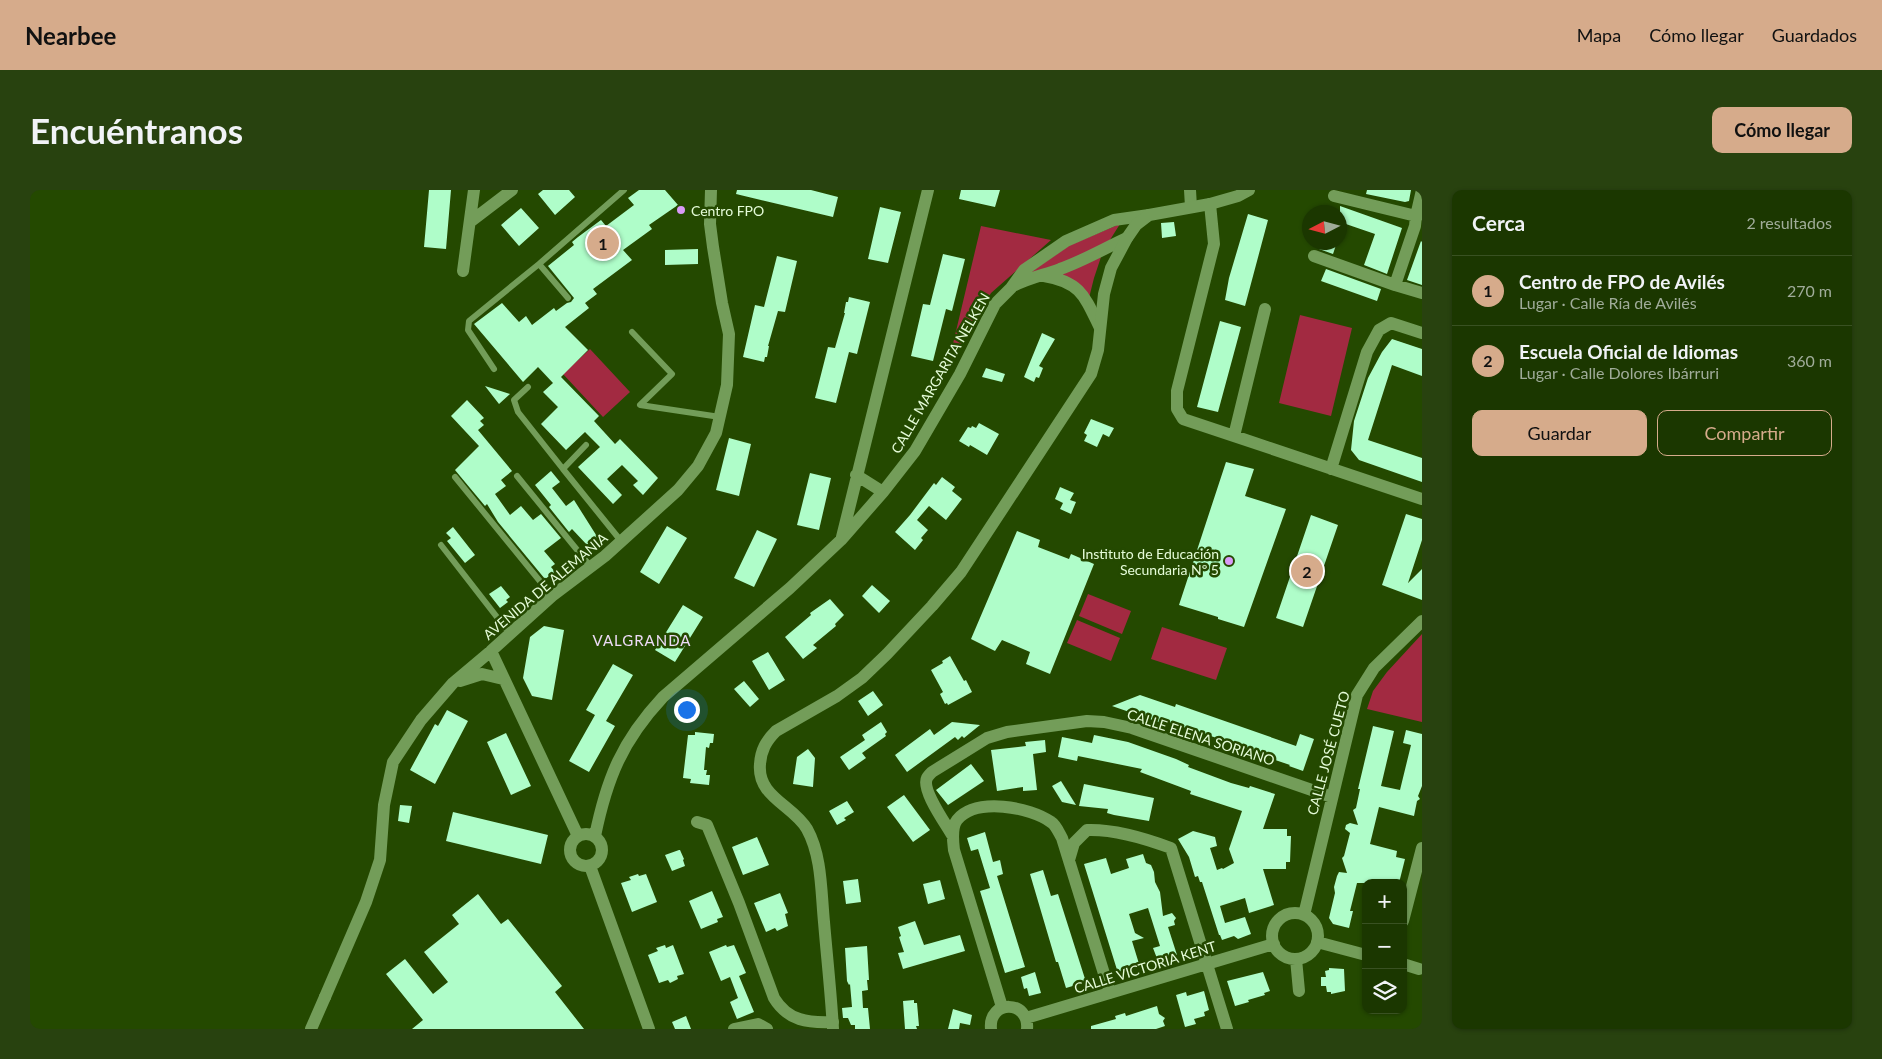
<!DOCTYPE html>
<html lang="es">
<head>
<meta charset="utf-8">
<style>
	body { margin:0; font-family:Lato,sans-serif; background:#28420f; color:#f1f3f6 }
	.controls { position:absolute; right:15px; bottom:15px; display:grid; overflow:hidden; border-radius:10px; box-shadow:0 1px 4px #0004 }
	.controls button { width:45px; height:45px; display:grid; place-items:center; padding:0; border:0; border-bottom:1px solid #395122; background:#1b3700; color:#f1f3f6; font:25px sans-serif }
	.compass { position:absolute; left:1272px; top:15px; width:45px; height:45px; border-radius:50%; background:#1b3700; box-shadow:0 1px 4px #0004; rotate:264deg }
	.you { position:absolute; left:656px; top:519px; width:18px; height:18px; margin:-12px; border:4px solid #fff; border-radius:50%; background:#1a73e8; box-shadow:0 0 0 8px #1a73e833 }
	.badge { display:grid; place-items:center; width:32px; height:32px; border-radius:50%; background:#d6ab8b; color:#111; font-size:16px; font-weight:700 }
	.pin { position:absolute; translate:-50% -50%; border:2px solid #fff; box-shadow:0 1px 5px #0006 }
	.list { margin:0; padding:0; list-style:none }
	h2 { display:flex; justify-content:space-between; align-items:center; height:65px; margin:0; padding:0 20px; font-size:21px }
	h2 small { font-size:16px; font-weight:400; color:#a0ac99 }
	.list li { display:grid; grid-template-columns:32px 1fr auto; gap:15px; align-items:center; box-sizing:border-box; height:70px; padding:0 20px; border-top:1px solid #395122 }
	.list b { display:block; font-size:19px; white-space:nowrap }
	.list p { margin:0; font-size:16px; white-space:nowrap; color:#a0ac99 }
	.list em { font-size:16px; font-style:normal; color:#a0ac99 }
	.actions { display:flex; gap:10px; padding:15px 20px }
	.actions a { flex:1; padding:11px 0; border:1px solid #d6ab8b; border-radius:10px; text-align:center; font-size:18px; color:#d6ab8b }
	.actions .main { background:#d6ab8b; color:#111 }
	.icon { flex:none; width:28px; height:28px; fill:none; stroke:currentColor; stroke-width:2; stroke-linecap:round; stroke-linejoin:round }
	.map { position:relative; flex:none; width:1392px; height:839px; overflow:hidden; border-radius:10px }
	header { display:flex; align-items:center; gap:30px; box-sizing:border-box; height:70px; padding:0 25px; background:#d6ab8b; color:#111 }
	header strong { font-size:24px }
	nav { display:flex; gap:28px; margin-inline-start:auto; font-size:18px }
	.intro { display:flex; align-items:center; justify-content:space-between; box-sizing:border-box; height:120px; padding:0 30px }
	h1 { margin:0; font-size:35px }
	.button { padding:12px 22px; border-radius:10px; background:#d6ab8b; color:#111; font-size:18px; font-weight:700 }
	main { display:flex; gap:30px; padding:0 30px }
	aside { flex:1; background:#1b3700; border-radius:10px; box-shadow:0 1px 4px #0004 }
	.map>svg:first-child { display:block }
	.green { fill:#a22a41 }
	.building { fill:#affdc9 }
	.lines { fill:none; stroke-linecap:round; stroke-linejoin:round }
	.service { stroke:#739d59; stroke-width:6 }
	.minor { stroke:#739d59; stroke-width:12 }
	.tertiary { stroke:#739d59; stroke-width:12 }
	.poi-dot { fill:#d99af7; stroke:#244900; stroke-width:2 }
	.labels { text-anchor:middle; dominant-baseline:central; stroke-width:5; stroke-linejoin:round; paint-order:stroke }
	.poi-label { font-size:14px; fill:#e5fcd8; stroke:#244900; text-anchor:start }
	.street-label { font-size:14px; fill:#e5fcd8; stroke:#244900 }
	.neighbourhood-label { font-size:15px; letter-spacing:1px; fill:#eddbf6; stroke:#244900 }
</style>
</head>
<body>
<header>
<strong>Nearbee</strong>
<nav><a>Mapa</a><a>Cómo llegar</a><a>Guardados</a></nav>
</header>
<div class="intro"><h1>Encuéntranos</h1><a class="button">Cómo llegar</a></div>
<main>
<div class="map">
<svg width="1392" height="839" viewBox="0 0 1392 839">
	<rect width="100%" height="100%" fill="#244900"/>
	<path class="green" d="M1090 34 1078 53 1049 69 992 88 1040 55Z
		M951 36 1021 50 961 103 917 179Z
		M1071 67 1064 88 1059 108 1029 85Z
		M1270 125 1322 138 1301 226 1249 213Z
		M560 159 600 202 573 227 533 184Z
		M1058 404 1101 421 1092 444 1049 426Z
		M1047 430 1090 448 1081 471 1037 453Z
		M1132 437 1197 458 1186 490 1121 469Z
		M1392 444V532L1337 519 1343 501 1357 482Z"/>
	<path class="building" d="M399 0H421L416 59 394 57Z
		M513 0H539L545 7 525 25 508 4Z
		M609 0H635L648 15 619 35 622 39 593 60 602 70 563 99 567 104 555 113 559 118 535 137 558 160 531 187 569 226 564 231 585 254 590 249 628 288 613 305 603 295 608 291 592 275 577 289 592 305 583 314 548 277 570 257 555 242 536 260 511 234 528 217 513 202 523 193 508 177 493 192 444 134 472 113 489 132 496 126 502 135 524 118 526 121 537 113 541 112 544 108 518 76 544 55 542 52 548 47 571 30 576 36 604 15 598 8Z
		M707 0H781L808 7 803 27 706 4Z
		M931 0H970L965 17 929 9Z
		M1337 0H1381L1379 11 1375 12 1336 4Z
		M1310 16 1372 38 1357 84 1334 75 1345 44 1310 32Z
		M850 17 871 22 858 73 838 69Z
		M491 18 509 38 489 56 471 35Z
		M1218 24 1238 30 1215 116 1195 110 1199 88Z
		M1144 32 1146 46 1132 48 1131 33Z
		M1391 51 1392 52V95L1377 90Z
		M1291 52H1307L1303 64 1289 59Z
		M668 59V74L635 75V60Z
		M913 64 935 69 922 121 916 119 903 171 881 166 893 114 900 115Z
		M747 66 767 71 755 122 748 121 738 156H739L737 167H735L734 172 713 167 725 115 734 117Z
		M1296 79 1351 99 1347 111 1291 91Z
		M819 107 840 112 827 164 819 162 806 213 785 208 798 157 805 158 815 123H814L816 112H818Z
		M1190 131 1211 137 1188 222 1167 217Z
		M1012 143 1025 149 1009 176 1013 178 1009 188 1006 187 1004 192 994 187Z
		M1362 149 1392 159V186L1362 175 1338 250 1392 268V292L1329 270 1321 260 1324 231 1338 188 1352 162Z
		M956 178 975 184 972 192 952 187Z
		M455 196 480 204 469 214Z
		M437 210 454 228 450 231 454 235 448 240 482 281 471 290 476 296 465 304 480 325 491 316 503 330 511 324 531 348 514 361 525 374 521 377 525 382 515 389 468 332 457 314 455 316 425 280 449 256 421 226Z
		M1061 229 1084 238 1079 247 1073 244 1067 257 1054 251 1057 245 1054 243Z
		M949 233 969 244 957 265 940 255 939 257 929 251 938 237 941 238 942 236 946 238Z
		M699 248 721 254 709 306 686 300Z
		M1196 272 1224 279 1215 306 1256 319 1214 437 1188 429V427L1149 415Z
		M521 281 530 292 522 298 536 316 544 310 568 348 558 356 542 339 539 342 519 317 521 315 505 295Z
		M780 283 801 288 789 340 767 335Z
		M912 287 925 297 922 301 932 309 916 330 899 316 887 330 898 340 891 348 893 350 885 360 865 342 880 325 904 293 906 295Z
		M1030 297 1044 303 1040 310 1046 312 1041 324 1030 319 1033 313 1025 309Z
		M1376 324 1392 329V350L1378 393 1392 379V410L1352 395Z
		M1281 325 1308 335 1273 437 1246 428Z
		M637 336 657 348 629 394 610 382Z
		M423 337 445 365 435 373 417 351 421 348 416 343Z
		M727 340 747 349 724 397 704 388Z
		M987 341 1010 350 1008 357 1039 369 1041 364 1064 374 1020 484 996 474 1000 462 972 450 965 461 941 449Z
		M842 395 860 411 849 423 832 406Z
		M471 396 480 407 476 410 478 412 470 418 459 404Z
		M800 409 814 425 805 434 806 436 783 455 787 458 773 469 755 447 781 425 780 423Z
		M653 415 673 427 645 472 625 460Z
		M514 436 534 440 522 510 502 506 493 488 500 447Z
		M738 462 755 490 739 500 722 471Z
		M920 466 934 491 936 490 942 502 918 515 917 513 915 514 910 504 913 502 901 480 913 473 912 471Z
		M583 474 603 485 576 531 585 536 559 582 539 571 565 525 556 520Z
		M714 491 729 509 720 517 704 499Z
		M843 501 853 515 838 526 828 511Z
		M1110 505 1145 517 1146 514 1266 556 1270 544 1284 549 1273 581 1259 576 1260 575 1207 557 1208 555 1135 531 1134 534 1082 516Z
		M417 520 438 531 405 594 380 580 405 534 408 536Z
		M851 532 857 542 855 544 856 546 832 563 836 568 819 580 810 567 835 550 832 545Z
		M922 532 950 535 934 548 932 546 928 550 925 547 877 582 865 565 900 539 904 545Z
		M1343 536 1364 541 1351 596 1370 600 1381 555 1373 553 1376 540 1392 544V596L1388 606 1390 609 1387 611 1384 626 1349 617 1340 654 1367 661 1366 667 1375 669 1369 693H1327L1320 721H1323L1319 738 1303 734 1299 728 1305 703 1304 697 1307 686 1309 682 1317 683 1312 668 1314 666 1320 643 1315 639 1316 635 1320 633 1328 635 1323 620 1326 618 1330 599H1328Z
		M665 542 684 544 683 553H680L679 558 676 557 674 580H677L676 585H680L679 595 660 593 661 589 653 588 658 545H665Z
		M476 543 501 596 481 605 457 552Z
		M1064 545 1098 552 1146 569 1159 575 1158 577 1201 593 1219 598 1220 596 1245 604 1233 639H1257V646H1261L1260 672H1256V679H1233L1244 715 1219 723 1215 708 1190 716 1195 733 1215 727 1221 744 1208 749 1204 746 1192 750 1190 745H1189L1172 692H1170L1168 686 1165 687 1159 667 1148 649 1163 641 1185 647 1187 656 1180 658 1187 680 1192 678 1193 679 1204 673 1199 659 1212 621 1160 604 1161 601 1110 582 1112 579 1048 566 1047 571 1028 567 1032 547 1062 553Z
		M1015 550 1016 562 1003 564 1007 600 993 601V597L967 601 961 560 996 556 995 552Z
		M778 559 785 568 783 597 763 594 767 567Z
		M941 574 954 591 918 615 906 600Z
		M1031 591 1046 615 1032 612 1022 596Z
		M1054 594 1124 608 1119 631 1084 625 1077 623 1078 619 1049 616Z
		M874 605 900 640 883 652 857 617Z
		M817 611 824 622 814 628 816 630 807 635 799 621Z
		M370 615 382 616 379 633 368 631Z
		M423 622 518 645 511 674 416 651Z
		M955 642 963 672 970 670 973 684 967 686 995 777 975 783 950 701 960 698 948 659 941 661 937 648Z
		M727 647 739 675 713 685 702 657Z
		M649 660H650L654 669 653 670 655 676 642 681 635 665Z
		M1113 664 1116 673 1121 675 1124 682 1125 692 1130 702 1133 726 1142 723 1146 728 1144 731 1145 735 1138 737 1147 765 1128 771 1123 758 1130 756 1118 718 1099 724 1105 743 1114 748 1102 751 1110 777 1088 783 1054 674 1076 668 1081 684 1099 678 1096 669Z
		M1013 680 1021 706 1028 704 1056 792 1036 798 1028 772H1026L1000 684Z
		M608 684 609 686 616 684 627 712 602 722 591 693 601 690 599 687Z
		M828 689 831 712 816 714 813 691Z
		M910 690 915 709 898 714 893 694Z
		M682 701 693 727 687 729 688 732 671 739 659 711Z
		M750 703 758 723 755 724 758 736 747 741 745 738 736 742 724 713Z
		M448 704 471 734 478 729 532 796 525 802 554 839H382L393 830 356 784 375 769 403 804 418 792 394 762 429 734 422 725Z
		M885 731 894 755 930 745 935 761 873 779 868 763 874 762 869 747 871 746 868 737Z
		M635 755 636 758 643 755 654 784 647 786 648 789 640 793 638 790 629 793 618 765 628 761 626 758Z
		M696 755 697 757 704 755 716 783 709 786 724 822 707 829 700 812 708 808 700 787 691 791 679 762Z
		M837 756 839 790H837L838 800 832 801 833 818H838L840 839H825V835H821L818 828H813L812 818 822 817 820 794 819 795 817 791 815 758Z
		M1299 778 1314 779 1315 801 1301 804V802H1297L1296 796H1291V787H1296L1295 781 1299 780Z
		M1005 782 1011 803 999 806 997 798 994 799 991 787Z
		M1233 782 1240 801 1234 803 1235 805 1218 810 1219 812 1205 816 1197 791Z
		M1174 801 1179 820 1174 822 1175 826 1164 829 1166 834 1155 837 1146 805 1156 802 1157 806Z
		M884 810V813H887L889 836H886L887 839H875L873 811Z
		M1127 816 1129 824 1135 828 1133 831 1135 836 1126 839H1061V836L1086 829 1085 826 1095 823 1096 826Z
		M923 819 942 825 940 835 930 833 929 839H918Z
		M656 826 661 839H645L642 832Z"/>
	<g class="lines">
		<path class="service" d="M509 74 538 108
			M602 142 642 184 610 215 690 227
			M464 179 438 140 439 131 509 74 594 0
			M498 197 484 210 488 222 533 279
			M556 255 533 279 591 351
			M487 286 561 377
			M425 287 522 406
			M411 355 480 444"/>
		<path class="minor" d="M1160 0 1161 17
			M1304 6 1386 26 1392 0
			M1180 14 1184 54 1147 201V219L1153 229 1204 246
			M1392 24 1386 26 1385 36 1365 95 1392 103
			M440 32 482 0
			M1284 66 1365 95
			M433 81 444 0
			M1014 86C1051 92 1055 107 1070 138
			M983 96C998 88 1014 85 1030 79 1053 71 1075 58 1097 48
			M1235 119 1204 246 1392 309
			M1301 279 1337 162 1349 140 1361 133 1392 143
			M826 285 853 302
			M812 347 898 0
			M461 461 548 646
			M430 491 452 484 473 489
			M667 632 677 635 709 713 744 808C758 831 778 833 803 832
			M540 660a16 16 0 1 1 32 0a16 16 0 1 1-32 0Z
			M922 645C916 634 891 600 897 588 898 586 900 584 902 582L957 548 977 542 1057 531 1074 532 1102 538 1302 607
			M565 646C577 588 592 551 633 507L760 398 811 350 853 302 885 261 930 184 965 114 981 98 994 80 1036 51 1084 30 1119 25
			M1039 670 1044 653 1057 640C1083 639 1117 649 1141 658L1197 839
			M560 676 619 839
			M1242 746a23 23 0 1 1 46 0a23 23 0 1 1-46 0Z
			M1274 725 1327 505 1344 478 1392 431
			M1373 731 1392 658
			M1287 752 1336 765
			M1266 769 1269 801
			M1373 774 1389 779
			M295 807 336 712 350 670 354 615 363 572 391 530 423 493 461 461 522 406 575 366 648 300 668 276 686 243 697 195 699 144 692 113 683 57 680 34 681 0
			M972 817 924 660C923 651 921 638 927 630 946 607 1000 617 1021 632 1026 635 1029 643 1032 648L1080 803
			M996 828 1244 754
			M704 839 728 834 737 839
			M961 839C958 809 1000 810 997 839"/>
		<path class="tertiary" d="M281 839 295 807
			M803 839C801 803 797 768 794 732 791 702 792 666 777 639 763 615 727 607 730 574 731 560 736 551 746 541L807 506 832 488 857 464 902 416 931 382 1061 184 1068 160 1074 104 1081 78 1097 48 1106 35 1119 25 1180 14 1208 6 1219 0"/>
	</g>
	<g class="poi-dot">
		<circle cx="651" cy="20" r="5"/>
		<circle cx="1199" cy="371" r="5"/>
	</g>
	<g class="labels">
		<g class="poi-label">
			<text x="661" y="20">Centro FPO</text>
			<text x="1189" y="363" text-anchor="end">Instituto de Educación<tspan x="1189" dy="16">Secundaria Nº 5</tspan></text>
		</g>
		<g class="street-label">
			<text transform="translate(910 183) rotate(-60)">CALLE MARGARITA NELKEN</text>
			<text transform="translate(515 396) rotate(-40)">AVENIDA DE ALEMANIA</text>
			<text transform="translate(1171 547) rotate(18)">CALLE ELENA SORIANO</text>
			<text transform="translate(1298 563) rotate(-75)">CALLE JOSÉ CUETO</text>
			<text transform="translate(1115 777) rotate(-17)">CALLE VICTORIA KENT</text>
		</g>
		<g class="neighbourhood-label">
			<text x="612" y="450">VALGRANDA</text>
		</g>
	</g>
</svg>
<div class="controls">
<button>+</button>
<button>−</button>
<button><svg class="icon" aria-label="layers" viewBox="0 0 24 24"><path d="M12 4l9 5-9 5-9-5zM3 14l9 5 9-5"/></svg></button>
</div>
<svg class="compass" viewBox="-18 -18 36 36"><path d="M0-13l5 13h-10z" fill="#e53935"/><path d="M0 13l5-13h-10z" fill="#a0ac99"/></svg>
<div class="you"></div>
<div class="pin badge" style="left:573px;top:53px">1</div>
<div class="pin badge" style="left:1277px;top:381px">2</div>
</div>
<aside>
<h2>Cerca<small>2 resultados</small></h2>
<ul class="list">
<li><span class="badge">1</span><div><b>Centro de FPO de Avilés</b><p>Lugar · Calle Ría de Avilés</p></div><em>270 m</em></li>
<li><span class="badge">2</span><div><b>Escuela Oficial de Idiomas</b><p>Lugar · Calle Dolores Ibárruri</p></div><em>360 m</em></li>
</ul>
<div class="actions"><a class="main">Guardar</a><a>Compartir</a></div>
</aside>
</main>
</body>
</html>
